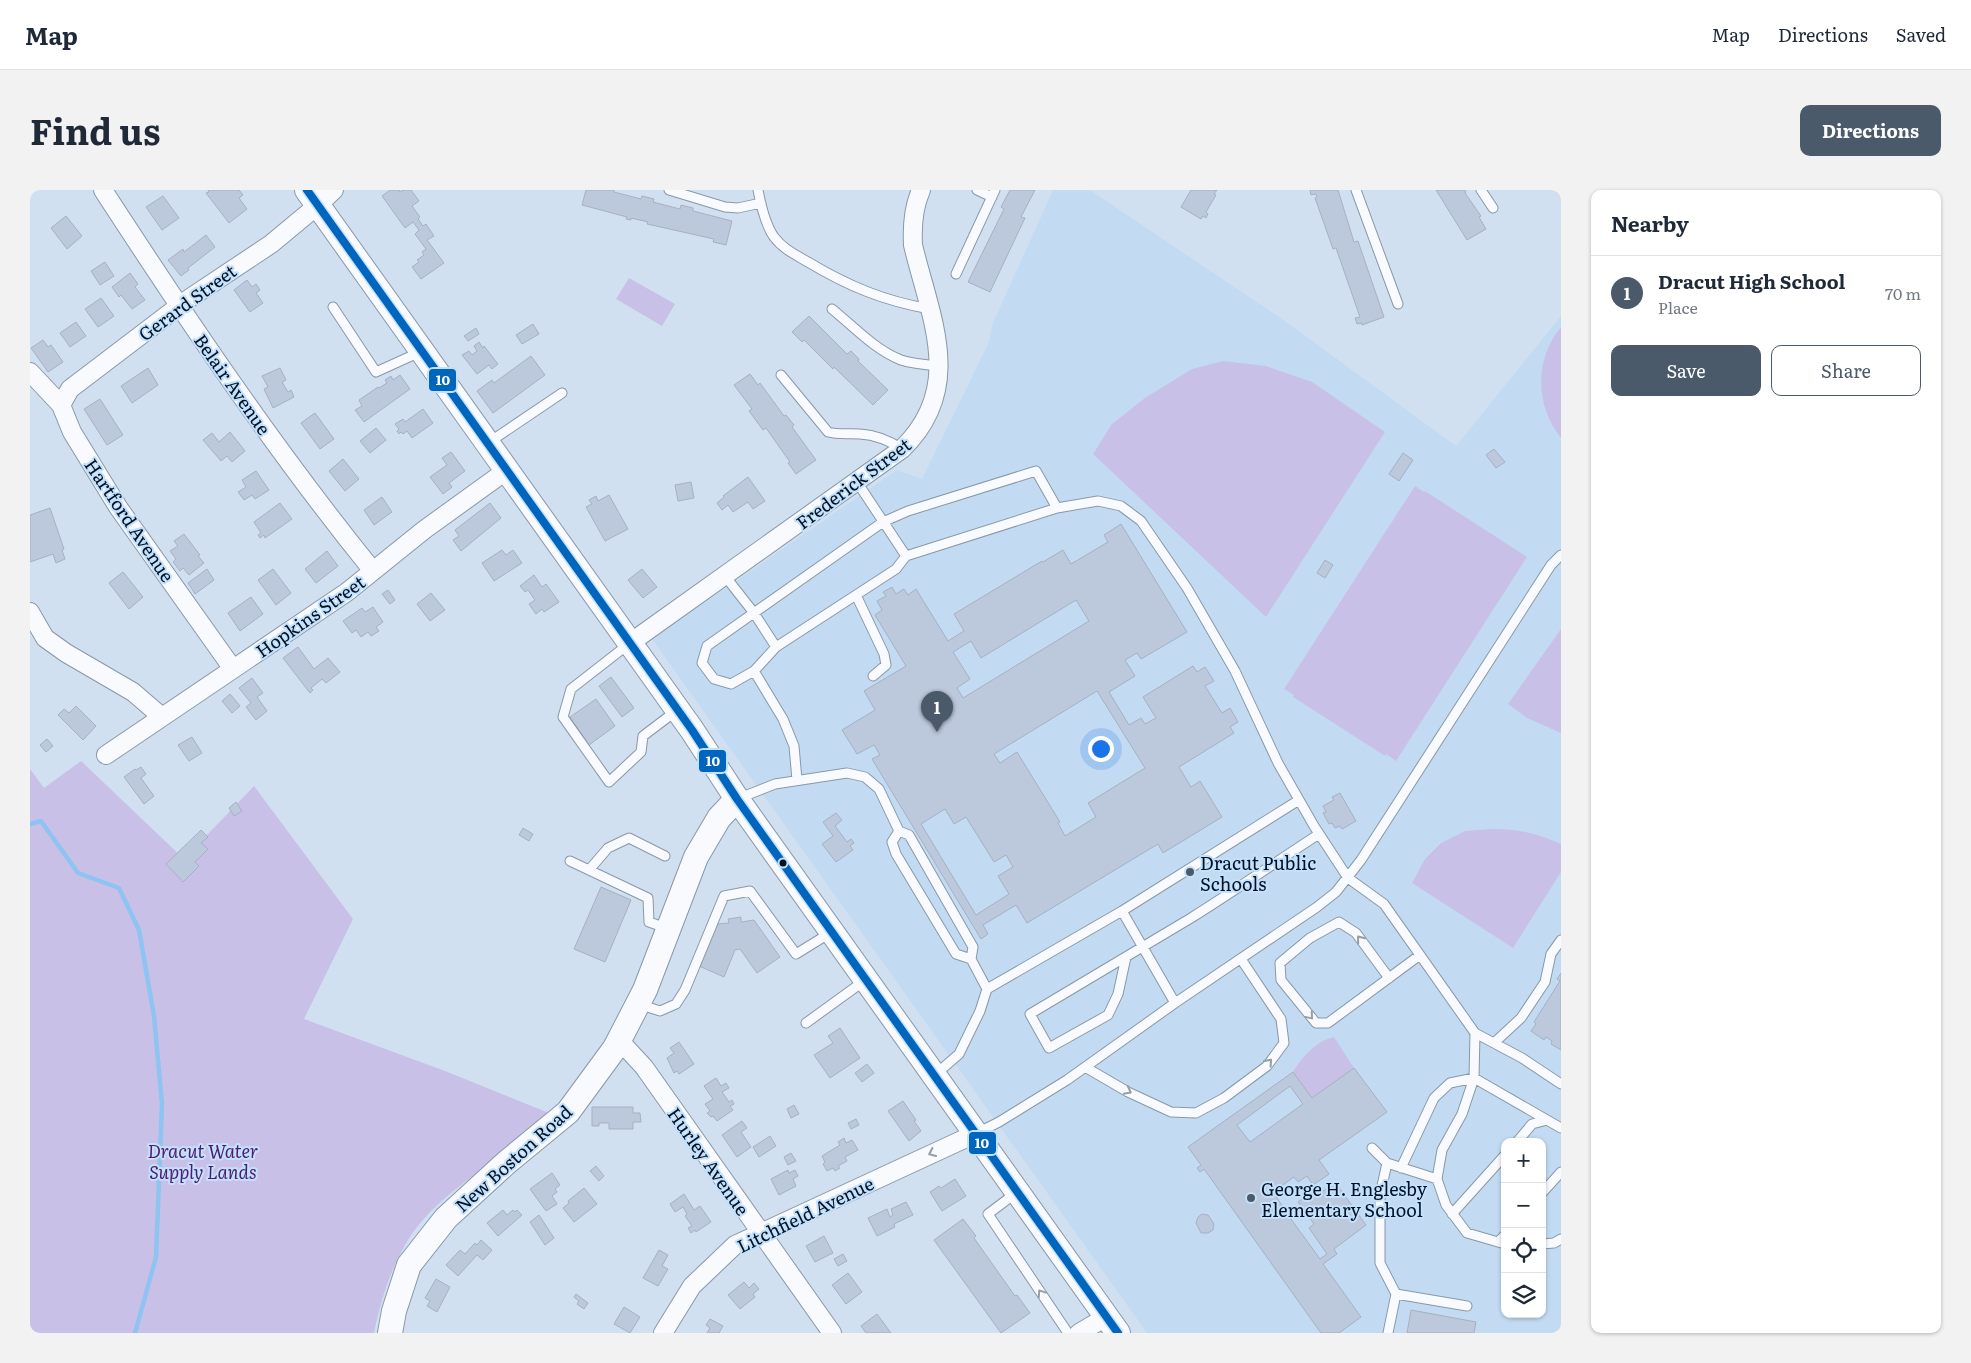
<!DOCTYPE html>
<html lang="en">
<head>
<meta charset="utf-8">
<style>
	body { margin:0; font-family:Literata,serif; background:#f2f2f3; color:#1f2937 }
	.controls { position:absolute; right:15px; bottom:15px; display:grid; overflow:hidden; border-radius:10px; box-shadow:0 1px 4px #0004 }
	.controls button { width:45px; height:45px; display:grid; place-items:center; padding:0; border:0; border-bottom:1px solid #e0e1e3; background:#fff; color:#1f2937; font:25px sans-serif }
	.you { position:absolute; left:1070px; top:558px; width:18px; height:18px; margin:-12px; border:4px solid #fff; border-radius:50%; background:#1a73e8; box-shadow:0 0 0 8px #1a73e833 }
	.badge { display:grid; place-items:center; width:32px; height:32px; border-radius:50%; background:#4a5a6a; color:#fff; font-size:16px; font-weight:700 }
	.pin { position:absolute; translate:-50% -41px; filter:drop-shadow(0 1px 2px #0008) }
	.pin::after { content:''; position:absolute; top:26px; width:18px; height:15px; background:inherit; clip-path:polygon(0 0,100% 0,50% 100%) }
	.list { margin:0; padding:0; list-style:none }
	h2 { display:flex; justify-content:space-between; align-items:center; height:65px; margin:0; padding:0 20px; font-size:21px }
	h2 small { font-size:16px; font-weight:400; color:#747a83 }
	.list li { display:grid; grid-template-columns:32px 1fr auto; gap:15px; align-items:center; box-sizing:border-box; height:75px; padding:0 20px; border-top:1px solid #e0e1e3 }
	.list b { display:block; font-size:19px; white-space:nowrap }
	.list p { margin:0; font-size:16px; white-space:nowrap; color:#747a83 }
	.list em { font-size:16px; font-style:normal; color:#747a83 }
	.actions { display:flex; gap:10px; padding:15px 20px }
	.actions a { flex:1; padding:11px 0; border:1px solid #4a5a6a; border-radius:10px; text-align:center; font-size:18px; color:#4a5a6a }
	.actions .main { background:#4a5a6a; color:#fff }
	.icon { flex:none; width:28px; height:28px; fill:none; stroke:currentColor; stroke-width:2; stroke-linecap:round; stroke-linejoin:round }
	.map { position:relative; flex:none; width:1531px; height:1143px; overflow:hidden; border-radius:10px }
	header { display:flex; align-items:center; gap:30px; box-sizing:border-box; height:70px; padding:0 25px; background:#fff; border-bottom:1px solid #e0e1e3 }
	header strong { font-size:24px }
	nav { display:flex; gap:28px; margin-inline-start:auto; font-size:18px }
	.intro { display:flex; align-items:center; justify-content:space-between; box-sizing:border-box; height:120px; padding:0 30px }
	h1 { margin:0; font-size:35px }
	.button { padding:12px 22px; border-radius:10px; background:#4a5a6a; color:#fff; font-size:18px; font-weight:700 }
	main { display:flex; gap:30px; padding:0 30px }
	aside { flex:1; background:#fff; border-radius:10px; box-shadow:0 1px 4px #0004 }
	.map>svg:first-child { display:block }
	.built { fill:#c2dbf3; fill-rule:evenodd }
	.green { fill:#c9c0e8 }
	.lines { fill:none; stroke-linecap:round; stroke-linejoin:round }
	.stream { stroke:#8ec3f2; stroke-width:4.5 }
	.building { fill:#bcc8db; stroke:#a6b1c2; fill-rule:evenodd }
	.lane-casing { stroke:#8898a7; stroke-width:11 }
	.street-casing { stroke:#8898a7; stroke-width:20 }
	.secondary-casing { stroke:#8898a7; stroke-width:26 }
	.lane { stroke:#f8fafd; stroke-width:9 }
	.street { stroke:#f8fafd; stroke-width:18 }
	.secondary { stroke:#f8fafd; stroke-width:24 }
	.bus-1-casing { stroke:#c3e1fd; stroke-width:11 }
	.bus-1 { stroke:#0065bd; stroke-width:8 }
	.oneway { stroke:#969da5 }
	.bus-dot { fill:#021222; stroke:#c3e1fd; stroke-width:2 }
	.poi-dot { fill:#4a5a6a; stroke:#c3e1fd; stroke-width:2 }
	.labels { text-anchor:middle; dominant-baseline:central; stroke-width:4; stroke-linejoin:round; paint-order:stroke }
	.street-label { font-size:18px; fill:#021222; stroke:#c3e1fd }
	.poi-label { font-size:18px; fill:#021222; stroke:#c3e1fd; text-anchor:start }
	.park-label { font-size:18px; font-style:italic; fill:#4e1a72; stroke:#c3e1fd }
	.line-badge { stroke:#c3e1fd; stroke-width:2 }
	.badge-label { font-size:14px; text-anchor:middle; font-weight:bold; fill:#fff }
</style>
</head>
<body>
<header>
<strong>Map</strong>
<nav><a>Map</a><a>Directions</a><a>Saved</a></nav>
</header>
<div class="intro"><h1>Find us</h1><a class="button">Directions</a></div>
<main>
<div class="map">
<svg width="1531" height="1143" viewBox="0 0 1531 1143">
	<rect width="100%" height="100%" fill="#d0e0f0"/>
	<path class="built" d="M1023 0H1060L1255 131 1426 256 1531 126V1143H1117L622 449 867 280 892 289 959 152 962 135ZM1475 952H1512V1124H1475Z"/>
	<path class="green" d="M599 88 645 114 632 136 586 109Z
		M1531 137V248C1505 215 1504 170 1531 137Z
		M1193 171 1236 176 1282 192 1355 242 1236 427 1063 264 1082 234 1115 208 1162 179Z
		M1385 296 1394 302 1395 301 1497 367 1366 571 1356 564 1355 566 1263 507 1264 505 1254 499Z
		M1531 439V543L1497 528 1478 514Z
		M51 571 154 669 224 596 323 729 274 829 415 881 519 923C501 939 483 955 464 970 434 993 401 1015 380 1047 361 1077 351 1109 344 1143H0V579L14 598Z
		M1461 639C1489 639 1506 643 1531 654V682L1483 758 1382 693 1395 669 1411 653 1435 641Z
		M1304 847 1324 878 1282 908 1263 882C1272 867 1286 851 1304 847Z"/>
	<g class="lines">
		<path class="stream" d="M0 634 11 631 48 683 89 698 109 740 124 826 132 914 126 1067 105 1143"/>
	</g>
	<path class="building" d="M178 0H209L213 5 209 8 217 19 199 33 176 3 179 2Z
		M360 0H369L370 2 373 0H381L389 11 382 16 390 27 388 29 393 36 396 34 404 46 397 50 414 73 391 89 382 77 389 72 387 70 394 65 392 62 396 59 385 44 389 40 383 32 375 38 352 6Z
		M556 0H584V2L611 9 612 6 624 9 623 12 650 19 651 15 663 18V21L702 31 696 55 683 52 684 49 617 34 618 32 601 28V30L596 29 597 27 552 15Z
		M980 0H1005L991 27 995 28 960 102 938 92 974 19 971 17Z
		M1161 0H1187L1184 4 1186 5 1176 22 1178 24 1176 28 1173 26 1171 29 1151 17Z
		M1280 0H1308L1324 52 1328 51 1354 127 1332 135V133L1327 134 1325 128 1330 127 1306 58 1303 59 1285 8 1287 7 1286 4 1281 5Z
		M1406 0H1435L1436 2 1435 3 1451 26 1449 27 1456 39 1437 50Z
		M133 6 149 28 132 40 116 17Z
		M36 26 52 46 37 59 21 38Z
		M176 45 185 57 158 78 159 80 151 86 138 70 153 59 154 62Z
		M75 72 84 86 70 95 61 81Z
		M100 83 108 94 105 97 115 110 102 119 91 105 89 107 82 97Z
		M217 90 222 97 226 94 230 100 226 103 233 113 220 122 204 100Z
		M71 108 84 126 68 137 55 119Z
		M779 126 817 164 821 161 829 169 828 171 858 200 843 215 804 177 803 179 774 150 772 152 762 142Z
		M46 132 56 146 40 157 30 143Z
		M503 134 509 144 492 154 486 145Z
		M446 138 449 144 438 151 434 146Z
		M13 150 18 157 21 155 33 172 18 182 1 158Z
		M449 152 453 158 454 156 468 174 462 179 459 175 447 184 432 165 439 161 442 165 447 161 444 156Z
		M501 166 515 185 463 223 447 201 462 190 464 193Z
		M118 178 128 195 102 213 91 196Z
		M250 178 256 190 252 192 258 202 261 200 264 207 243 218 234 199 238 197 232 186Z
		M720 184 728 195 730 193 754 226 756 225 764 235 762 237 786 270 766 284 758 273 760 272 736 238 733 240 719 221 722 219 704 195Z
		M370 185 380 199 334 232 325 220 332 216 329 210 348 197 349 198 357 193 355 190 361 186 363 190Z
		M70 209 93 245 77 255 54 219Z
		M393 219 403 233 382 248 377 241 373 244 371 242 369 244 367 241 369 239 365 234 373 229 375 232Z
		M285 223 304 249 290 259 271 233Z
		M346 238 356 250 340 263 330 251Z
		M200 242 215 261 202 272 197 266 191 271 173 250 182 243 189 252Z
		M1464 259 1475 272 1466 278 1456 265Z
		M421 262 435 281 419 293 422 297 413 304 400 287 417 275 412 268Z
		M1373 263 1383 270 1369 291 1359 284Z
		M313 269 329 289 315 301 299 281Z
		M226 281 239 300 225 309 222 305 214 310 208 302 216 297 212 290Z
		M718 287 735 311 723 319 718 312 703 322 698 315 692 320 687 313 694 307 693 306Z
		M661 292 664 308 648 311 645 295Z
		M579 305 598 339 575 351 556 317 562 314 559 310 566 306 568 311Z
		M352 307 362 322 344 335 334 320Z
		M250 313 262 329 235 348 234 345 230 348 228 345 231 343 224 332Z
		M460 313 471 328 431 361 423 350 429 346 425 340Z
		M20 318 34 359 32 360 35 369 26 373 23 364 0 372V325Z
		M1091 334 1157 442 1111 469 1107 463 1095 470 1105 486 1079 502 1099 535 1111 528 1115 534 1126 528 1113 507 1163 476 1167 482 1175 477 1184 491 1175 496 1192 523 1200 518 1208 532 1200 537 1204 543 1149 577 1161 597 1170 591 1192 627 1133 663 1128 654 997 733 986 715 953 735 958 744 951 749 842 569 850 565 844 555 827 564 812 540 845 520 834 501 876 476 845 425 852 420 847 411 856 406 853 402 862 397 866 404 874 399 878 405 886 399 918 451 934 441 924 424 1012 371 1013 372 1033 360 1041 374 1078 352 1074 345ZM1046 410 1059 431 933 508 927 498 940 489 923 462 941 451 951 468ZM1067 501 1115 578 1058 613 1066 627 1035 646 1028 633 1030 632 987 562 970 573 964 564ZM915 619 924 634 936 627 964 672 976 665 983 677 968 686 979 704 946 725 891 634Z
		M154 344 170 365 168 366 174 373 159 385 153 378 150 381 143 372 146 369 140 361 148 356 144 351Z
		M472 360 476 365 483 360 492 373 464 391 452 373Z
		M297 361 308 376 286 393 275 379Z
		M1295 370 1303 375 1295 388 1287 383Z
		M177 379 184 390 165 404 158 393Z
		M243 379 261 403 246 415 228 390Z
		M612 379 627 397 613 408 598 390Z
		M93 382 113 407 99 419 79 393Z
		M504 385 512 397 516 394 529 412 514 422 512 419 506 424 499 414 505 410 498 400 495 402 490 396Z
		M358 400 365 410 360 414 352 404Z
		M401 403 415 420 400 431 387 414Z
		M221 407 233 424 210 441 198 423Z
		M343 417 353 432 346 437 349 441 341 446 338 442 331 447 326 440 322 443 313 431 332 418 335 422Z
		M268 457 284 479 298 468 310 482 296 493 292 489 281 498 283 500 280 503 253 468Z
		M581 487 604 518 592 527 569 496Z
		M222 488 233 503 227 507 237 521 226 530 216 517 221 513 209 498Z
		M200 504 210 516 202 523 192 511Z
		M566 509 585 536 559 555 540 527Z
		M46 516 66 536 53 550 28 525 34 519 39 523Z
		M162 547 172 563 159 571 148 555Z
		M17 549 23 556 16 562 10 555Z
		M111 577 116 584 111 588 124 606 114 614 94 587 105 579 106 580Z
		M1310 603 1326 631 1312 639 1310 636 1305 638 1302 633 1299 634 1293 623 1296 622 1293 616 1304 610 1302 607Z
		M206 612 212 621 204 626 199 618Z
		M806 623 812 630 805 636 817 652 821 649 824 653 820 656 823 660 806 672 792 654 803 646 793 632Z
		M493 638 503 644 499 651 489 645Z
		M171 640 178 647 171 653 178 659 165 672 169 676 153 692 136 674Z
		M571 697 601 710 575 772 544 759Z
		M711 727V732L724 730 750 767 727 783 710 759 705 760 694 787 669 776 686 734 699 733 698 729Z
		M1531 783V860L1521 854 1522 851 1516 847 1514 850 1501 841 1506 834 1504 832 1530 791 1527 789Z
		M810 838 830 868 800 888 784 865 803 853 798 846Z
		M649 852 664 874 649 884 647 881 644 883 637 868 644 863 640 858Z
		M837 874 844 883 832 892 825 883Z
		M1324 878 1357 922 1289 970 1299 984 1283 995 1277 986 1268 992 1264 987 1243 1002 1255 1020 1257 1019 1260 1023 1258 1025 1290 1069 1297 1064 1279 1038 1284 1034 1268 1012 1285 1000 1288 1005 1305 992 1336 1035 1304 1059 1307 1064 1293 1074 1331 1127 1309 1143H1291L1174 979 1170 982 1167 978 1171 975 1158 957 1263 882 1282 908ZM1260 896 1273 914 1220 952 1207 935Z
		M686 888 691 896 696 893 699 898 692 902 699 912 702 910 704 914 700 916 703 920 687 931 683 926 681 927 677 923 680 921 675 914 683 909 674 896Z
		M873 911 886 930 884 931 891 941 879 951 858 921Z
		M764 915 769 924 761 928 757 919Z
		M562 917H603V923H610L611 932H603V939H579V933H569V936H562Z
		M826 929 829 935 821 939 818 933Z
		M712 931 717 938 711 942 721 957 707 967 692 945Z
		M740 946 746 956 729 967 723 957Z
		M814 948 816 953 822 950 828 960 815 967 817 971 808 976 810 978 805 981 803 978 797 981 793 974 795 972 792 966 810 955 808 952Z
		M761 963 766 971 758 975 754 967Z
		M566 976 574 986 569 991 560 981Z
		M758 980 759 983 765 980 768 986 763 989 766 996 749 1005 741 989Z
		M522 983 530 995 525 999 527 1002 522 1006 527 1014 516 1021 500 999Z
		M925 989 936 1006 912 1021 900 1002 909 996 911 998Z
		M554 998 567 1014 544 1032 533 1018 539 1013 538 1011Z
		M654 1004 664 1020 670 1016 681 1032 666 1042 665 1040 661 1043 658 1038 662 1036 655 1026 657 1024 653 1017 645 1022 640 1014Z
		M876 1012 883 1025 864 1034 865 1037 847 1046 838 1028 857 1019 860 1027 863 1025 861 1019Z
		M473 1020 477 1025 483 1020 485 1022 487 1020 492 1025 468 1046 457 1033Z
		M1172 1024 1178 1025 1184 1034 1183 1040 1178 1043H1171L1166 1033 1168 1027Z
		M509 1025 524 1048 515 1055 500 1032Z
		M933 1029 946 1046 944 1048 985 1106 987 1105 1000 1123 971 1143 904 1050Z
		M794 1046 803 1063 785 1072 776 1056Z
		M451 1050 462 1060 453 1070 447 1065 428 1086 416 1075 430 1060 435 1064 445 1053 447 1055Z
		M629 1060 638 1065 632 1076 638 1079 628 1096 613 1088Z
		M813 1064 817 1071 808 1076 804 1069Z
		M818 1083 832 1102 816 1114 802 1095Z
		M406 1089 420 1097 407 1122 397 1116 400 1111 395 1108Z
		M714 1092 719 1098 724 1093 729 1099 723 1104 725 1107 710 1119 698 1105Z
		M546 1104 558 1113 554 1119 547 1114 549 1111 544 1107Z
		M594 1117 610 1127 600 1143 584 1134Z
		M1381 1120 1446 1132 1444 1143H1377Z
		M847 1124 861 1143H836L831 1136Z
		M680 1129 693 1136 689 1143H677L680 1138 676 1135Z"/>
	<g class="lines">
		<defs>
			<path id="lane" d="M639 0 695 17 708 18 731 13
				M728 0C731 16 735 34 744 47 753 59 766 65 778 72 818 96 854 111 900 119
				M947 0 962 7
				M1326 0 1368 114
				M1451 0 1463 18
				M926 84 965 0
				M303 117 346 182 390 162
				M802 119C823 136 845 160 871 170 883 174 897 175 910 176
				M751 185 798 242C809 245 819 243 830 244 846 245 860 251 872 259
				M458 253 532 203
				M827 292 876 366
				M695 386 724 423 746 457
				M826 405 854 464 856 475 843 486
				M600 453 541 499 533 527 579 592 611 562 613 546 646 521
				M724 481 746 457 866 379 876 366 1027 318
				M767 590 764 556 753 529 724 481 701 494 684 489 672 473 677 456 853 332 878 321 1006 281 1027 318 1068 311 1091 316 1111 331 1157 398 1205 481 1248 573 1284 636 1318 688 1354 714 1445 843 1492 868 1531 894
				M707 609 745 594 817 583 835 587 849 599 869 641 879 645 943 757 941 769 957 799 950 821 929 864 906 884
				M869 641 862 652 866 664 926 764 941 769
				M540 671 618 708 619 732 639 739
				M559 680 578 658 599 648 635 666
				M1096 767 1088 804 1078 825 1019 858 1000 824C1054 792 1107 760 1161 728 1204 701 1246 672 1289 644
				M1359 788 1326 743 1309 732 1280 748 1250 773 1251 790 1286 833H1298L1390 765
				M957 799 1092 721
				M1145 813 1092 721 1269 610
				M608 814 630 821 646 814 655 800 694 706 720 701 766 764 800 743
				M776 833 834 791
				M1445 843 1444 888 1432 924 1412 960 1407 989 1416 1015 1437 1043 1475 1054
				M1464 853 1491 828 1515 792 1521 764 1531 750
				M1055 877 1098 902 1141 922 1166 923 1194 908 1237 876 1254 853 1251 829 1211 769
				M947 943 969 932 1037 890 1145 813 1287 717 1306 702 1331 670 1521 375 1531 365
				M1487 952 1502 934 1517 930 1531 938
				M1342 958 1357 973 1407 989
				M1357 973 1350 1005V1073L1366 1104 1358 1143
				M1371 978 1404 908 1420 893 1444 888 1517 930
				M987 1002 958 1024 1038 1143
				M1512 1003 1531 982
				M1422 1024 1475 965
				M1468 1052 1475 1045
				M1512 1054 1524 1053 1531 1049
				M1366 1104 1437 1116"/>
			<path id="street" d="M73 0C158 131 245 260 343 381
				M0 182 31 215 42 242 88 317 203 479
				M31 215 40 199 157 110 241 54 288 15 304 0
				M0 422 15 448 36 463 103 502 132 527
				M600 453 872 259C936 197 900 127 883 55 882 36 883 18 891 0
				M76 565 317 402 394 340 477 280
				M589 850 614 877 802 1143
				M633 1143 662 1096 705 1055 947 943
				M1049 1143 1076 1127"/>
			<path id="secondary" d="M277 0 662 540 707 609 1088 1143
				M360 1143 364 1121 379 1075 416 1028 476 973 538 922 585 858 615 800 666 667 689 628 707 609"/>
		</defs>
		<use href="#lane" class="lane-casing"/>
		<use href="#street" class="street-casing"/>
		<use href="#secondary" class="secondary-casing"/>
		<use href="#lane" class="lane"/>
		<use href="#street" class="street"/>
		<use href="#secondary" class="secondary"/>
		<defs>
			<path id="bus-1" d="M277 0 662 540 707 609 1088 1143"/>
		</defs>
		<use href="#bus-1" class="bus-1-casing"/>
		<use href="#bus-1" class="bus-1"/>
	</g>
	<defs><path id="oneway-chevron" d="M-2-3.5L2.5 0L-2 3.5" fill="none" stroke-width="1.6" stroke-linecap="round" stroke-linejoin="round" transform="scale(1.25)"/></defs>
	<g class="oneway">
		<use href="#oneway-chevron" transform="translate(1330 749) rotate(-129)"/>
		<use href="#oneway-chevron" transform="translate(1280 826) rotate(50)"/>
		<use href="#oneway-chevron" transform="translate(1239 872) rotate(-48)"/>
		<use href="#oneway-chevron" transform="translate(1098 901) rotate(27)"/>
		<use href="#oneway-chevron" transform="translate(902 963) rotate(155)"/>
		<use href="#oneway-chevron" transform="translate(1011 1103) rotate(-124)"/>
	</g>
	<circle class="bus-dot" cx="753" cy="673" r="4.5"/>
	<g class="poi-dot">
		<circle cx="1160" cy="682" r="5"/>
		<circle cx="1221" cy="1008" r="5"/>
	</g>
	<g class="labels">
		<g class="street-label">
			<text transform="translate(157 112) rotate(-36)">Gerard Street</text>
			<text transform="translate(203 194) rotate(55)">Belair Avenue</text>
			<text transform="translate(823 293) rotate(-37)">Frederick Street</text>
			<text transform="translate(100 330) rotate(56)">Hartford Avenue</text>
			<text transform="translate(280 426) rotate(-35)">Hopkins Street</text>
			<text transform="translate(483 968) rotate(-42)">New Boston Road</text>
			<text transform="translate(679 971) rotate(55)">Hurley Avenue</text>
			<text transform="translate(775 1024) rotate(-26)">Litchfield Avenue</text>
		</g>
		<g class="poi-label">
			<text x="1170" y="672">Dracut Public<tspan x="1170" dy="21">Schools</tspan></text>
			<text x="1231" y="998">George H. Englesby<tspan x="1231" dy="21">Elementary School</tspan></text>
		</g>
		<g class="park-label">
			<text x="173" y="960">Dracut Water<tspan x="173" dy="21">Supply Lands</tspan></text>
		</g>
	</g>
	<g class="line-badge">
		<rect x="398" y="178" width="29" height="24" rx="5" fill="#0065bd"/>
		<rect x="668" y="559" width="29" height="24" rx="5" fill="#0065bd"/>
		<rect x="938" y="941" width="29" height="24" rx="5" fill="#0065bd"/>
	</g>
	<g class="badge-label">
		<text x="413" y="195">10</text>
		<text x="683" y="576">10</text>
		<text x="952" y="958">10</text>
	</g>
</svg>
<div class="controls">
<button>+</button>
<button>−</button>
<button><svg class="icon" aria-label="locate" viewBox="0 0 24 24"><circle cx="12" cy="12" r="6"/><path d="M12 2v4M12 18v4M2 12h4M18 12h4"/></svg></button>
<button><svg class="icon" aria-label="layers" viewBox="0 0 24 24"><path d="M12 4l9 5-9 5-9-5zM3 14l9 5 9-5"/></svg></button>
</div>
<div class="you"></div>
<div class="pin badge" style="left:907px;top:542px">1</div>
</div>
<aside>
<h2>Nearby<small></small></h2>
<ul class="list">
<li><span class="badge">1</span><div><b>Dracut High School</b><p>Place</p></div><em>70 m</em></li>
</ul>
<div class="actions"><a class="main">Save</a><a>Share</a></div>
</aside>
</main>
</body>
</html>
